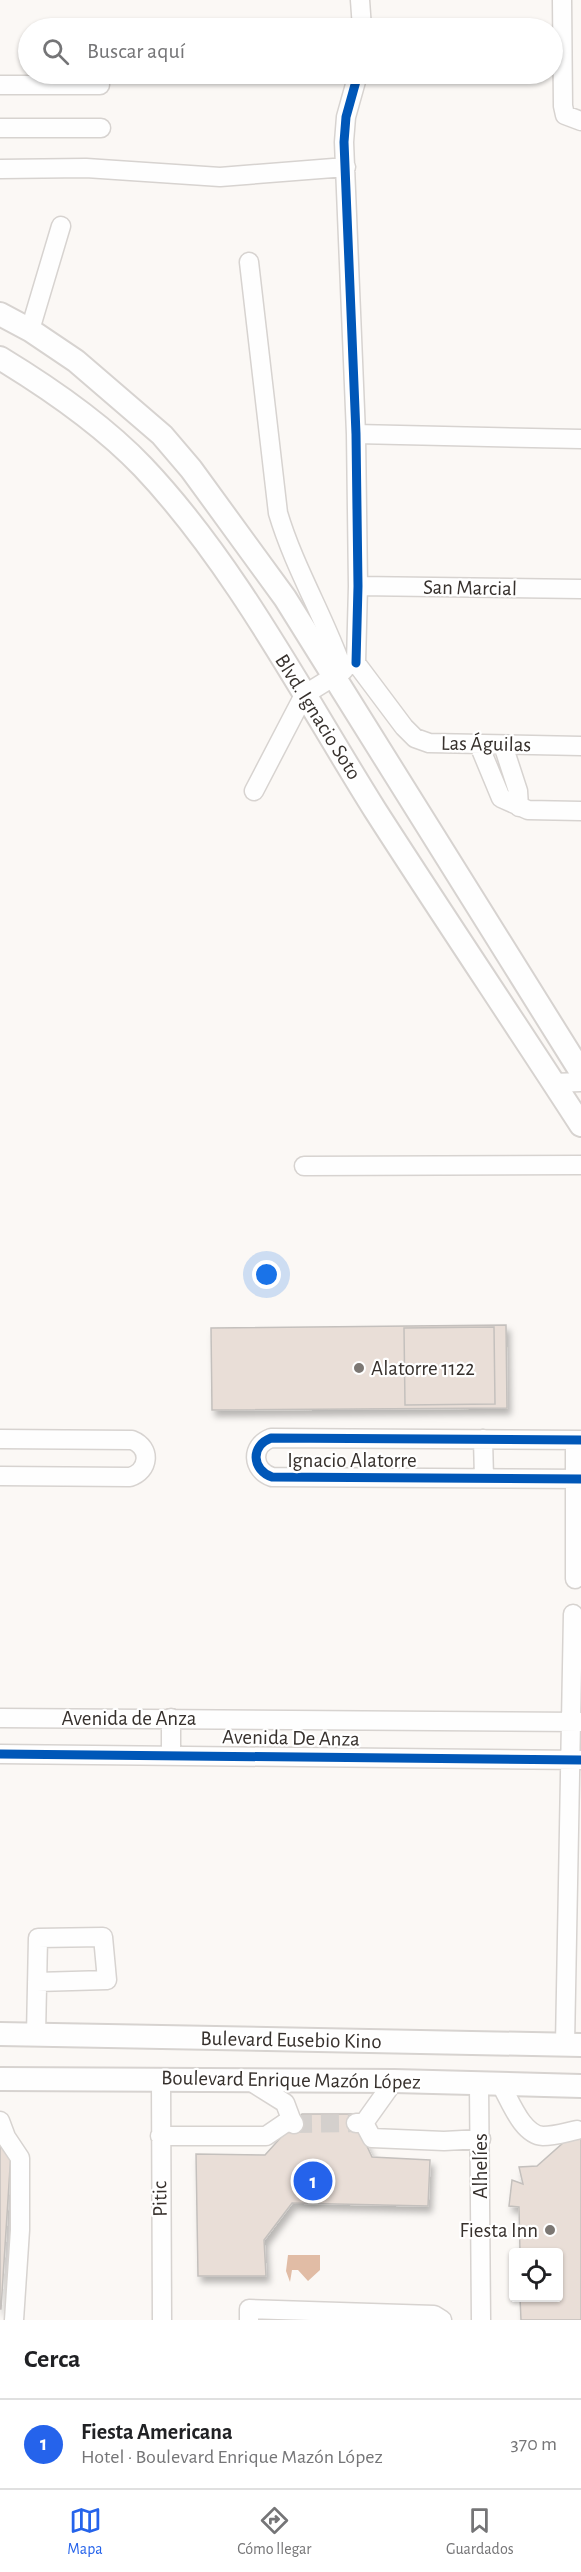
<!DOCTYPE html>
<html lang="es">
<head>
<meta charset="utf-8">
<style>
	body { margin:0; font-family:"Alegreya Sans",sans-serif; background:#f2f2f2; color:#202124 }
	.controls { position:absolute; right:18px; bottom:18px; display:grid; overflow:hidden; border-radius:6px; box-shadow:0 2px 4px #0004 }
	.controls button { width:54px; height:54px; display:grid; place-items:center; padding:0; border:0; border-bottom:2px solid #e0e0e0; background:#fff; color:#202124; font:30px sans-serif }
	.you { position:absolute; left:267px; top:1275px; width:21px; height:21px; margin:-15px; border:4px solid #fff; border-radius:50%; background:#1a73e8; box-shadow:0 0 0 9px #1a73e833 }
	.badge { display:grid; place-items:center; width:39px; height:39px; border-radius:50%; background:#2563eb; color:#fff; font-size:20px; font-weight:700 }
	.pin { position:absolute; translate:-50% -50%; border:3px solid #fff; box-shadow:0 2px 6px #0006 }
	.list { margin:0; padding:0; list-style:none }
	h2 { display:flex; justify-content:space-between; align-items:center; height:78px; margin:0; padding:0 24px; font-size:26px }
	h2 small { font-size:20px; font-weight:400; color:#757577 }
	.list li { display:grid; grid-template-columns:39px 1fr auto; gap:18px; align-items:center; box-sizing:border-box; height:90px; padding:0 24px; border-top:2px solid #e0e0e0 }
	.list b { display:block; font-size:22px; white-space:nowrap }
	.list p { margin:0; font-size:20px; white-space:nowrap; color:#757577 }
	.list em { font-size:20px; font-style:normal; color:#757577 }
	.icon { flex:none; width:33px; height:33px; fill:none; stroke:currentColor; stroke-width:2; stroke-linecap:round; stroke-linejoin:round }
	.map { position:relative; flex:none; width:581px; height:2320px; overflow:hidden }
	.search { position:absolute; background:#fff; box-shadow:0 2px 4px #0004; left:18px; right:18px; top:18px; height:66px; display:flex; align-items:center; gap:15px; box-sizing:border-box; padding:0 21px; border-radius:33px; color:#757577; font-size:22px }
	.sheet { height:168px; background:#fff }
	nav { display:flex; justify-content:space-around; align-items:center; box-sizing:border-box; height:84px; border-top:2px solid #e0e0e0; background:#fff; font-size:16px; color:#757577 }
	nav a { display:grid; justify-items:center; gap:3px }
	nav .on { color:#2563eb }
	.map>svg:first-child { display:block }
	.water { fill:#e1bca5 }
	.building { fill:#e9ded7; stroke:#c4c0bd; stroke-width:1.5; filter:url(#shadow) }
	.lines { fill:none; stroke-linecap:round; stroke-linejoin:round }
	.minor-tunnel { stroke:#d4d0cd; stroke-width:18; stroke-dasharray:18 9; stroke-linecap:butt }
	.minor-casing { stroke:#d7d3d0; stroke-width:21 }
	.major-casing { stroke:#d7d3d0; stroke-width:26 }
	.minor { stroke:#fefefe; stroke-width:18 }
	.major { stroke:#fefefe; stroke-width:22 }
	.cycleway-casing { stroke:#fff; stroke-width:13 }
	.cycleway { stroke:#0057b8; stroke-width:9 }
	.poi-dot { fill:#7c7773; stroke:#fff; stroke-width:2 }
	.labels { text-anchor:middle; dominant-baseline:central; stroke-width:4.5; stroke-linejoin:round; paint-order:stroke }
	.street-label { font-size:21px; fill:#37312d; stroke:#fff }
	.poi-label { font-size:21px; fill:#37312d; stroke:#fff; text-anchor:start }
</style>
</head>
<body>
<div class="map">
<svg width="581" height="2320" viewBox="0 0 581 2320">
	<defs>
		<filter id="shadow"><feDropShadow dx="3.5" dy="6" stdDeviation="3" flood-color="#0004"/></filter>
	</defs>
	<rect width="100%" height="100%" fill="#fbf8f5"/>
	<path class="water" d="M288 2255H320V2270L308 2281 298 2270H292L290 2282 286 2271Z"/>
	<path class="building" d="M506 1325 507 1408 212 1410 211 1328Z
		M494 1327 495 1404 405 1405 404 1328Z
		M302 2114H352L372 2157 430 2160 428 2206 292 2203 264 2240 266 2276H198L196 2154 265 2155Z
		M581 2127V2320H521L520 2298H558V2252H520L519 2207 509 2206 512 2180 523 2184 519 2167 537 2166Z
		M0 2146 11 2152 1 2309H0Z"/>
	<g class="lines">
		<path class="minor-tunnel" d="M294 2124 356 2123"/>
		<defs>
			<path id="minor" d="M360 0 362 28
				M562 0 563 106 565 115 581 121
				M0 85H100
				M0 128H101
				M0 169 86 168 220 177 346 167
				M249 262 278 513C294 567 324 616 343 670
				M30 330 61 226
				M356 434 581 439
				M358 586 581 589
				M356 663 358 586 356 434 344 142 346 117 358 74
				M356 663 404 727 415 738 429 743 581 746
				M479 745 501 798 528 810 581 811
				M503 745 518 791 519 807
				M254 791 304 695 344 670
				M554 1083 581 1082
				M304 1166 581 1165
				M0 1439 132 1440C152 1448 149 1471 130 1477L0 1476
				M483 1439 484 1478
				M575 1440V1579
				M581 1440 271 1438C250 1446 252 1470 272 1477L581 1479
				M0 1718 581 1722
				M171 1718V1754
				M0 1754 581 1760
				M36 2035 38 1938 103 1937 107 1980 37 1982
				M565 2045 573 1614
				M161 2078 162 2320
				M250 2081 285 2103 291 2119
				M479 2084 481 2320
				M501 2085C510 2100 522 2135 543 2136 554 2136 567 2132 577 2130
				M0 2121 6 2137 20 2158V2230L14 2320
				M356 2123H364L394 2081
				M364 2123 372 2138 444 2141 481 2139
				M160 2136H266L291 2119 294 2124
				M249 2320V2309L434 2315 442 2320"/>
			<path id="major" d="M0 314 30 330 76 361 162 435 191 469 285 598 581 1072
				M0 358C51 389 102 424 143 467 235 564 304 697 375 810 443 916 513 1020 581 1125
				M0 2034 581 2045
				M0 2079 394 2081 581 2086"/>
		</defs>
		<use href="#minor" class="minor-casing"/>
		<use href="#major" class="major-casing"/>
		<use href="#minor" class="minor"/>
		<use href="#major" class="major"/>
		<defs>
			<path id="cycleway" d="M356 663 358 586 356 434 344 142 346 117 358 74
				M581 1440 271 1438C250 1446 252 1470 272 1477L581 1479
				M0 1754 581 1760"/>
		</defs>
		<use href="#cycleway" class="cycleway-casing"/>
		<use href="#cycleway" class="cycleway"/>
	</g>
	<g class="poi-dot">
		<circle cx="359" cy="1368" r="6"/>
		<circle cx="550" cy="2230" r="6"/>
	</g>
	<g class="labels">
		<g class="street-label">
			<text transform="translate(470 588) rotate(1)">San Marcial</text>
			<text transform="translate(318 717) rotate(58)">Blvd. Ignacio Soto</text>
			<text transform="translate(486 744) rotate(1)">Las Águilas</text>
			<text x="352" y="1460">Ignacio Alatorre</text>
			<text x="129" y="1718">Avenida de Anza</text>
			<text transform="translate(291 1738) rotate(1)">Avenida De Anza</text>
			<text transform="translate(291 2040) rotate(1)">Bulevard Eusebio Kino</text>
			<text transform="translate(291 2080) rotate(1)">Boulevard Enrique Mazón López</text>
			<text transform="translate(480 2166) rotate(-90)">Alhelíes</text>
			<text transform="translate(160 2199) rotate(-91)">Pitic</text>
		</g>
		<g class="poi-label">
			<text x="371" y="1368">Alatorre 1122</text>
			<text x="538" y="2230" text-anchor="end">Fiesta Inn</text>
		</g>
	</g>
</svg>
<div class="controls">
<button><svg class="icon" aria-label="locate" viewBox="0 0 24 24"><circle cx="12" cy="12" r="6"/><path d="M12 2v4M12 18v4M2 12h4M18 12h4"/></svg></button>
</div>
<div class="you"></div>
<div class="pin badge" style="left:313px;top:2181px">1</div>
<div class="search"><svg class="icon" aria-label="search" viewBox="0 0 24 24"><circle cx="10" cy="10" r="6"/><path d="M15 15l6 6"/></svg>Buscar aquí</div>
</div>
<section class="sheet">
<h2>Cerca<small></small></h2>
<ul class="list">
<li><span class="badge">1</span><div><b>Fiesta Americana</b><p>Hotel · Boulevard Enrique Mazón López</p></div><em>370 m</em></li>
</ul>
</section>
<nav>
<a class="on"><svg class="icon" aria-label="map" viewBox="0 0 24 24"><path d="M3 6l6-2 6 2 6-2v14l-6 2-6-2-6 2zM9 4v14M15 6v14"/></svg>Mapa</a>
<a><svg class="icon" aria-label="directions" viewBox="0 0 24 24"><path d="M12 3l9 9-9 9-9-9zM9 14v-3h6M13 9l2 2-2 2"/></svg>Cómo llegar</a>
<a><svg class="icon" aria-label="saved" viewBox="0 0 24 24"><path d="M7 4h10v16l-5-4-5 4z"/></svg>Guardados</a>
</nav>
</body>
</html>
